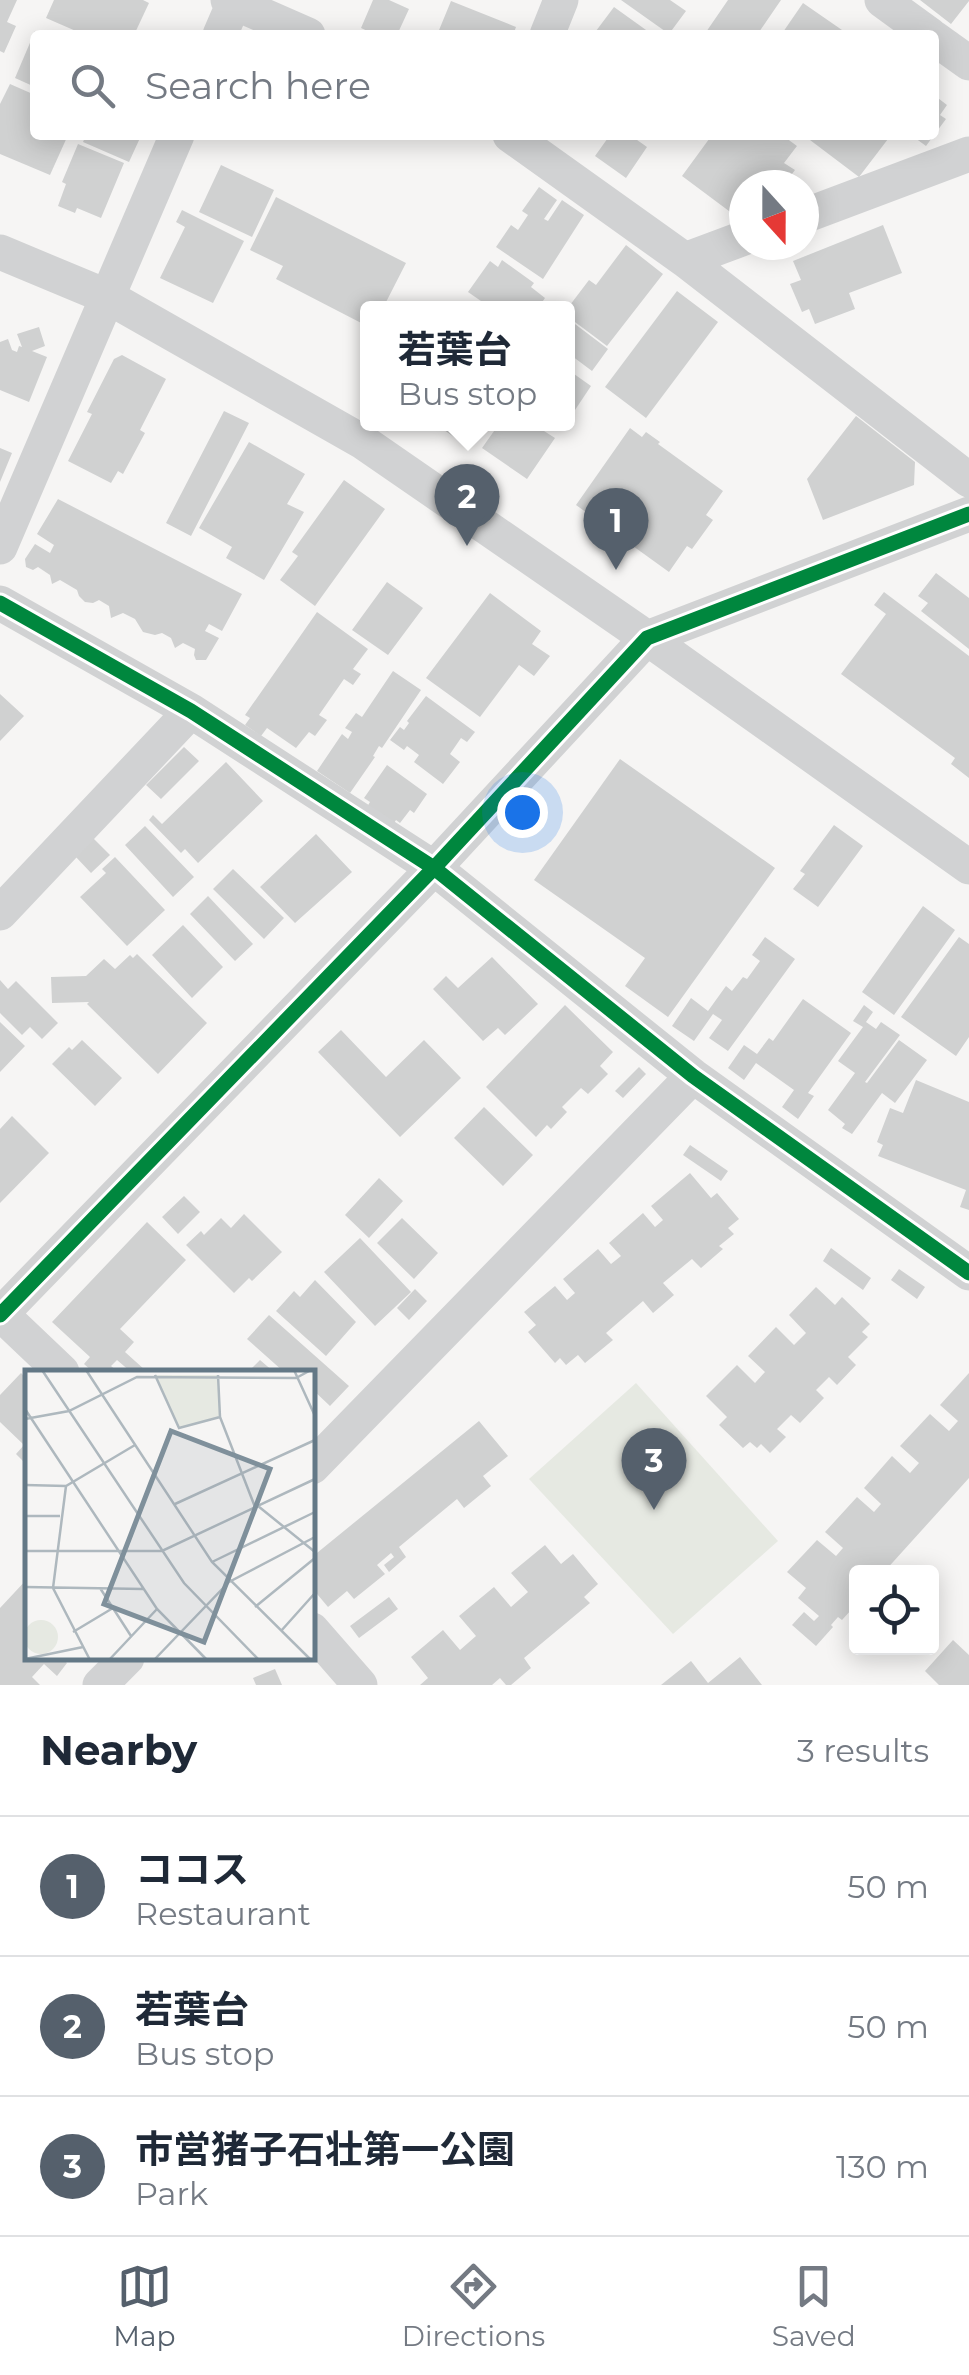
<!DOCTYPE html>
<html lang="en">
<head>
<meta charset="utf-8">
<style>
	body { margin:0; font-family:Montserrat,"Noto Sans JP",sans-serif; background:#f6f6f7; color:#1f2937 }
	.controls { position:absolute; right:30px; bottom:30px; display:grid; overflow:hidden; border-radius:10px; box-shadow:0 5px 25px #0003 }
	.controls button { width:90px; height:90px; display:grid; place-items:center; padding:0; border:0; border-bottom:2px solid #e0e1e3; background:#fff; color:#1f2937; font:50px sans-serif }
	.compass { position:absolute; left:729px; top:170px; width:90px; height:90px; border-radius:50%; background:#fff; box-shadow:0 5px 25px #0003; rotate:159deg }
	.you { position:absolute; left:522px; top:812px; width:35px; height:35px; margin:-25px; border:8px solid #fff; border-radius:50%; background:#1a73e8; box-shadow:0 0 0 15px #1a73e833 }
	.badge { display:grid; place-items:center; width:65px; height:65px; border-radius:50%; background:#55606c; color:#fff; font-size:32px; font-weight:700 }
	.pin { position:absolute; translate:-50% -82px; filter:drop-shadow(0 2px 5px #0008) }
	.pin::after { content:''; position:absolute; top:52px; width:35px; height:30px; background:inherit; clip-path:polygon(0 0,100% 0,50% 100%) }
	.popup { position:absolute; left:360px; top:301px; width:215px; height:130px; box-sizing:border-box; display:grid; place-content:center; border-radius:10px; background:#fff; filter:drop-shadow(0 2px 8px #0005); font-size:32px; white-space:nowrap; color:#747a83 }
	.popup b { font-size:38px; color:#1f2937 }
	.popup::after { content:''; position:absolute; left:50%; top:100%; margin-left:-20px; border:20px solid transparent; border-top-color:#fff }
	.list { margin:0; padding:0; list-style:none }
	h2 { display:flex; justify-content:space-between; align-items:center; height:130px; margin:0; padding:0 40px; font-size:42px }
	h2 small { font-size:32px; font-weight:400; color:#747a83 }
	.list li { display:grid; grid-template-columns:65px 1fr auto; gap:30px; align-items:center; box-sizing:border-box; height:140px; padding:0 40px; border-top:2px solid #e0e1e3 }
	.list b { display:block; font-size:38px; white-space:nowrap }
	.list p { margin:0; font-size:32px; white-space:nowrap; color:#747a83 }
	.list em { font-size:32px; font-style:normal; color:#747a83 }
	.icon { flex:none; width:55px; height:55px; fill:none; stroke:currentColor; stroke-width:2; stroke-linecap:round; stroke-linejoin:round }
	.map { position:relative; flex:none; width:969px; height:1685px; overflow:hidden }
	.search { position:absolute; background:#fff; box-shadow:0 5px 25px #0003; left:30px; right:30px; top:30px; height:110px; display:flex; align-items:center; gap:25px; box-sizing:border-box; padding:0 35px; border-radius:10px; color:#747a83; font-size:38px }
	.sheet { height:550px; background:#fff }
	nav { display:flex; justify-content:space-around; align-items:center; box-sizing:border-box; height:140px; border-top:2px solid #e0e1e3; background:#fff; font-size:28px; color:#747a83 }
	nav a { display:grid; justify-items:center; gap:5px }
	nav .on { color:#55606c }
	.map>svg:first-child { display:block }
	.green { fill:#e6e9e2 }
	.building { fill:#d0d1d1 }
	.lines { fill:none; stroke-linecap:round; stroke-linejoin:round }
	.minor { stroke:#d1d2d3; stroke-width:35 }
	.cycleway-casing { stroke:#fff; stroke-width:21 }
	.cycleway { stroke:#00873e; stroke-width:15 }
	.inset-road { fill:none; stroke:#aeb8be; stroke-width:2.5 }
	.view { fill:#7f909b; fill-opacity:0.15; stroke:#7f909b; stroke-width:5 }
	.inset-edge { fill:none; stroke:#637886; stroke-width:5 }
</style>
</head>
<body>
<div class="map">
<svg width="969" height="1685" viewBox="0 0 969 1685">
	<rect width="100%" height="100%" fill="#f6f5f4"/>
	<path class="green" d="M636 1383 778 1541 673 1634 529 1479Z"/>
	<path class="building" d="M0 0H17L7 22 16 26 4 53 0 51Z
		M54 0H143L149 3 134 35H85L46 18Z
		M373 0H389L409 9 397 35H376L361 28Z
		M621 0H670L686 11 669 34Z
		M728 0H781L757 35H704Z
		M920 0H969V1L951 24Z
		M451 1 516 27 513 35H437Z
		M803 3 842 30 839 35H781Z
		M614 7 653 35H593Z
		M35 31V87L15 78Z
		M10 84 35 95V135H68L50 175 0 154V104Z
		M934 95 947 105 940 115 946 119 926 146 911 135H934Z
		M86 135H133L140 138 129 162 83 142Z
		M610 135H630L647 147 626 178 595 156Z
		M712 135H782L797 146 784 163 795 170 785 183 775 175 767 185H744V216L741 220 682 176Z
		M814 135H883L888 139 859 177 810 140Z
		M78 144 124 163 101 218 77 208 75 213 58 206 66 184 62 182Z
		M221 165 274 190 252 237 199 212Z
		M539 187 557 200 544 219 548 221 562 200 584 215 543 279 496 247 511 225 518 230 528 215 522 211Z
		M276 197 406 263 383 308H367V326L276 279 283 266 250 250Z
		M182 210 244 241 213 303 160 278 185 227 176 222Z
		M883 225 902 273 849 293 855 309 815 324 809 309 802 312 790 284 801 280 793 261Z
		M626 245 663 274 607 346 567 316V309L589 280 596 285Z
		M502 260 534 283 531 287 545 298 538 308H491L468 292 490 261 498 267Z
		M677 291 718 322 646 418 605 387Z
		M567 318 608 349 592 371 572 356 567 364Z
		M39 327 45 346 32 351 47 357 29 402 0 390V342L8 339 12 350 17 352 19 346 22 347 17 334Z
		M122 355 166 379 140 430 145 433 123 474 118 471 111 483 68 461 92 414 87 412 114 359Z
		M567 369 591 386 567 422Z
		M224 411 249 423 191 536 166 523Z
		M856 416 915 462 914 485 823 520 807 479Z
		M436 424H476L462 443Z
		M499 424H533L555 438 527 479 482 448Z
		M630 428 642 437 646 432 660 442 658 444 723 491 706 515 713 520 692 549 687 546 669 572 576 505Z
		M249 442 305 474 287 504 304 512 264 580 226 558 232 547 199 528Z
		M0 448 12 453 0 482Z
		M344 480 385 509 315 606 280 580 298 556 292 552Z
		M58 499 242 594 222 631 209 624 205 631 219 638 206 660H196L194 655 195 649 183 643 175 648 171 638 162 633 155 635 143 632 135 619 123 613 111 618 109 606 99 600 93 603 85 602 79 596 77 590 60 580 52 584 50 575 38 567 33 570 26 567 25 559 35 544 50 553 54 545 37 534Z
		M936 573 969 598V649L921 611 928 603 918 596Z
		M387 582 423 608 388 655 352 630Z
		M884 592 969 656V778L951 764 955 758 841 674 886 614 874 605Z
		M490 593 541 631 532 644 550 656 534 676 519 665 480 717 426 678Z
		M317 612 368 649 353 669 361 674 353 685 344 679 319 715 327 720 315 736 309 732 296 748 267 728 261 736 245 725 250 718 245 715Z
		M393 671 421 690 382 748 379 746 373 756 375 757 350 793 317 771 342 734 348 739 352 732 345 728 356 713 362 717Z
		M0 694 24 716 0 741Z
		M426 696 475 732 467 742 461 738 450 754 460 762 443 784 414 762 419 755 407 746 404 750 390 740 400 727 404 730 409 723 407 721Z
		M184 747 199 761 161 799 146 785Z
		M620 759 775 868 668 1017 625 986 645 958 534 880Z
		M226 762 263 801 198 863 185 849 181 853 149 820 153 815 162 824Z
		M387 765 427 794 414 813 410 810 400 823 396 820 393 825 367 807 370 802 364 798Z
		M834 825 863 846 818 907 793 889 805 874 800 871Z
		M145 826 194 877 173 897 125 845Z
		M316 834 352 872 295 923 260 887Z
		M93 838 110 855 91 873 75 856Z
		M115 857 165 910 127 946 80 897 106 873 102 869Z
		M233 869 284 918 264 939 213 889Z
		M208 896 253 944 235 961 190 914Z
		M923 906 955 930 894 1015 862 992Z
		M183 925 223 967 192 998 152 955Z
		M765 937 795 959 728 1051 709 1038 722 1020 713 1014 694 1041 672 1026 691 998 708 1011 726 986 732 991 743 977 747 979 760 961 752 955Z
		M959 937 969 944V1037L956 1056 901 1017Z
		M137 954 207 1023 158 1074 87 1004 89 1002 52 1003 51 977 86 976 104 959 115 969 130 955 133 958Z
		M492 957 538 1004 505 1035 498 1028 483 1041 433 989 446 976 458 988Z
		M0 980 8 989 16 981 58 1023 42 1039 30 1027 22 1035 0 1013Z
		M803 999 851 1033 808 1093 814 1096 798 1119 782 1107 794 1090 756 1063 744 1080 728 1068 744 1045 757 1054 769 1038 773 1041Z
		M565 1005 613 1052 600 1066 608 1074 588 1094 581 1088 562 1107 567 1112 551 1129 547 1125 536 1137 486 1087Z
		M864 1005 873 1012 866 1022 876 1029 881 1022 900 1035 865 1082 867 1083 899 1040 927 1060 895 1103 882 1093 852 1134 842 1128 845 1124 828 1110 855 1073 838 1061 863 1027 853 1021Z
		M0 1022 25 1046 0 1072Z
		M341 1030 386 1077 424 1040 461 1078 400 1137 318 1052Z
		M82 1040 122 1078 95 1106 52 1064 69 1047 72 1050Z
		M639 1067 646 1074 623 1098 615 1091Z
		M916 1080 969 1102V1210L960 1207 966 1190 878 1156 883 1145 877 1142 890 1108 903 1113Z
		M484 1107 533 1155 503 1186 454 1138Z
		M12 1116 49 1153 0 1203V1129Z
		M690 1145 728 1171 721 1181 683 1155Z
		M690 1173 711 1198 717 1193 739 1219 728 1228 734 1234 719 1246 723 1249 701 1268 692 1259 663 1283 674 1295 653 1313 643 1301 606 1333 613 1340 585 1363 578 1355 566 1365 560 1358 555 1363 528 1332 536 1325 524 1312 555 1286 567 1300 575 1293 563 1279 598 1249 611 1264 621 1256 609 1243 643 1213 655 1227 663 1220 651 1206Z
		M379 1178 403 1201 369 1238 345 1215Z
		M184 1196 200 1212 178 1234 162 1217Z
		M244 1214 282 1252 252 1281 249 1278 234 1293 186 1245 201 1231 204 1235 221 1218 231 1228Z
		M402 1218 438 1253 414 1279 377 1243Z
		M147 1222 186 1260 120 1329 134 1342 125 1352 145 1370 143 1372H131L117 1360 111 1366 118 1372H93L84 1364 90 1357 52 1322Z
		M360 1238 411 1292 375 1326 324 1272Z
		M831 1248 871 1278 863 1290 823 1261Z
		M899 1269 925 1287 917 1299 891 1280Z
		M315 1280 356 1322 326 1356 276 1311 294 1291 300 1297Z
		M816 1287 835 1305 842 1297 870 1324 862 1332 868 1337 848 1357 856 1365 837 1385 829 1377 816 1390 824 1398 800 1423 791 1415 777 1429 786 1437 770 1453 761 1444 757 1448 750 1442 743 1448 719 1425 727 1417 706 1396 737 1365 755 1383 765 1372 748 1356 776 1327 794 1345 806 1333 789 1315Z
		M415 1289 427 1301 409 1320 397 1308Z
		M269 1315 349 1386 330 1406 312 1389V1372H284L247 1339Z
		M260 1360 274 1372H248Z
		M21 1373 28 1380V1466L16 1454 24 1445 0 1422V1395Z
		M969 1373V1478L884 1572H856V1613L852 1609 842 1620 838 1617 831 1625 833 1627 816 1646 792 1625 804 1612 814 1621 819 1616 798 1598 806 1588 787 1572 817 1540 836 1556 843 1548 825 1532 857 1497 874 1512 881 1504 864 1488 892 1456 910 1473 919 1463 900 1446 930 1414 949 1431 958 1421 940 1405Z
		M479 1421 508 1456 483 1476 491 1486 464 1508 457 1499 399 1547 406 1557 389 1572 384 1565 394 1557 391 1553 377 1565 385 1574 354 1599 347 1591 328 1607 312 1588V1557Z
		M545 1545 561 1564 573 1554 598 1584 584 1597 590 1603 524 1658 531 1668 511 1685H506L500 1678 492 1685H420L428 1678 411 1657 443 1630 460 1650 476 1636 459 1616 494 1587 511 1607 528 1592 511 1573Z
		M28 1578V1658H62L67 1663 57 1676 44 1664 32 1677 40 1685H0V1608Z
		M389 1597 398 1609 359 1638 350 1626Z
		M953 1640 969 1655V1685H939L925 1671Z
		M740 1657 762 1685H661L691 1661 708 1683Z
		M275 1669 282 1685H256L253 1678Z"/>
	<g class="lines">
		<path class="minor" d="M228 0 308 35
			M882 0 930 35
			M220 35 235 0
			M547 35 561 0
			M934 38 969 63
			M510 135 685 260 969 480
			M804 216 969 154
			M0 252 108 297 363 442 647 638 969 867
			M685 260 744 238
			M0 547 177 135
			M0 603 191 711 434 868 693 1076 969 1273
			M0 913 191 711
			M1 1314 62 1372
			M0 1315 434 868 647 638 969 514
			M312 1467 693 1076
			M312 1630 360 1685
			M100 1685 127 1658"/>
		<defs>
			<path id="cycleway" d="M0 603 191 711 434 868 693 1076 969 1273
				M0 1315 434 868 647 638 969 514"/>
		</defs>
		<use href="#cycleway" class="cycleway-casing"/>
		<use href="#cycleway" class="cycleway"/>
	</g>
	<g transform="translate(25 1370)">
		<rect width="290" height="290" fill="#f6f5f4"/>
		<path d="M130 5H193L195 47 154 58ZM-1 267a17 17 0 1 1 34 0a17 17 0 1 1-34 0Z" fill="#e6e9e2"/>
		<path class="inset-road" d="M17 0 159 213 234 290M61 0 187 192 286 290M269 0 290 46M130 5 154 58 195 47M193 5 195 47 230 137M0 39 132 239 182 290M0 49 44 41 112 7 271 8 286 0M0 115 41 116 110 75M41 116 28 218 65 290M150 134 290 70M233 136 290 182M0 146H35M0 181H137L290 109M187 192 290 142M0 217 118 219M75 218 106 266M230 237 290 188M256 261 290 223M48 262 88 238M0 289 58 277M84 290 132 239M129 290 204 212 290 167"/>
		<path class="view" d="M146 61 245 99 179 272 79 234Z"/>
		<rect width="290" height="290" class="inset-edge"/>
	</g>
</svg>
<div class="controls">
<button><svg class="icon" aria-label="locate" viewBox="0 0 24 24"><circle cx="12" cy="12" r="6"/><path d="M12 2v4M12 18v4M2 12h4M18 12h4"/></svg></button>
</div>
<svg class="compass" viewBox="-18 -18 36 36"><path d="M0-13l5 13h-10z" fill="#e53935"/><path d="M0 13l5-13h-10z" fill="#747a83"/></svg>
<div class="you"></div>
<div class="pin badge" style="left:616px;top:570px">1</div>
<div class="pin badge" style="left:467px;top:546px">2</div>
<div class="popup"><b>若葉台</b>Bus stop</div>
<div class="pin badge" style="left:654px;top:1510px">3</div>
<div class="search"><svg class="icon" aria-label="search" viewBox="0 0 24 24"><circle cx="10" cy="10" r="6"/><path d="M15 15l6 6"/></svg>Search here</div>
</div>
<section class="sheet">
<h2>Nearby<small>3 results</small></h2>
<ul class="list">
<li><span class="badge">1</span><div><b>ココス</b><p>Restaurant</p></div><em>50 m</em></li>
<li><span class="badge">2</span><div><b>若葉台</b><p>Bus stop</p></div><em>50 m</em></li>
<li><span class="badge">3</span><div><b>市営猪子石壮第一公園</b><p>Park</p></div><em>130 m</em></li>
</ul>
</section>
<nav>
<a class="on"><svg class="icon" aria-label="map" viewBox="0 0 24 24"><path d="M3 6l6-2 6 2 6-2v14l-6 2-6-2-6 2zM9 4v14M15 6v14"/></svg>Map</a>
<a><svg class="icon" aria-label="directions" viewBox="0 0 24 24"><path d="M12 3l9 9-9 9-9-9zM9 14v-3h6M13 9l2 2-2 2"/></svg>Directions</a>
<a><svg class="icon" aria-label="saved" viewBox="0 0 24 24"><path d="M7 4h10v16l-5-4-5 4z"/></svg>Saved</a>
</nav>
</body>
</html>
